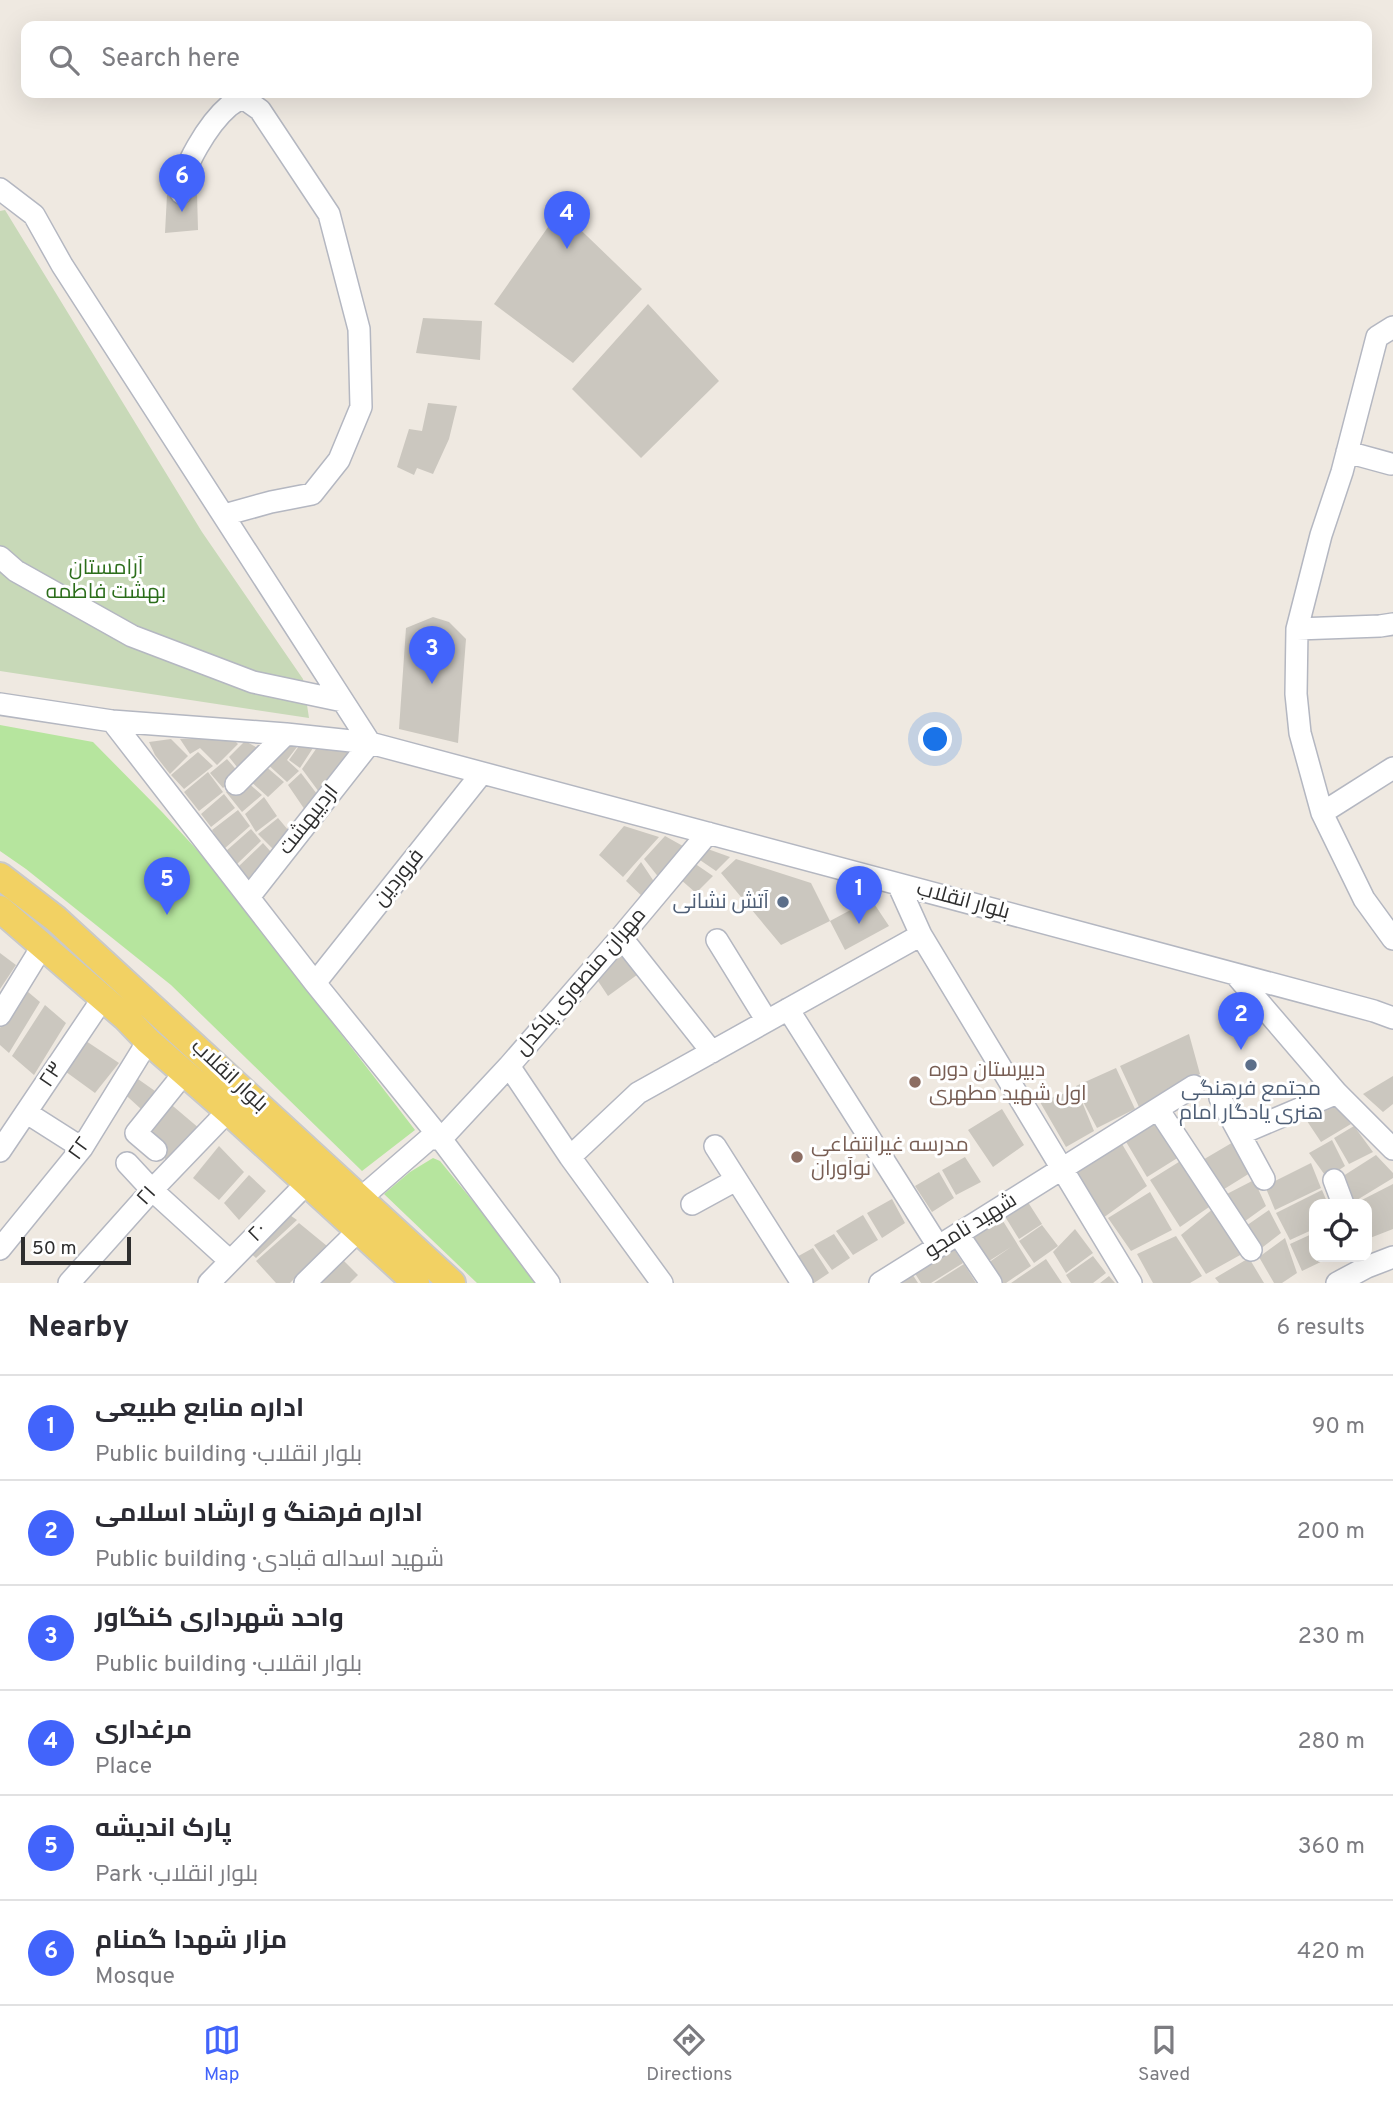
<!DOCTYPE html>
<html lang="en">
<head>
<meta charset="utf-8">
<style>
	body { margin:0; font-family:Overpass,Cairo,sans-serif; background:#f7f7f7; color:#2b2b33 }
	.controls { position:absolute; right:21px; bottom:21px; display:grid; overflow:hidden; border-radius:14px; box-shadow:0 7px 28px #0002 }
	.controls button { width:63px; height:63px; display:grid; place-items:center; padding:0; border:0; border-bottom:2px solid #e1e1e2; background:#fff; color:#2b2b33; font:35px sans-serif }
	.scale { position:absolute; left:21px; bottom:18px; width:110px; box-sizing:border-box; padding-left:7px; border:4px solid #2e2e2e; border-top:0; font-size:19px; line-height:24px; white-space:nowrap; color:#2e2e2e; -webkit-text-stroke:5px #fff; paint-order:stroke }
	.you { position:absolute; left:936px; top:740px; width:24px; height:24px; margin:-18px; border:5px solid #fff; border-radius:50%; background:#1a73e8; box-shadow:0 0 0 10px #1a73e833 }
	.badge { display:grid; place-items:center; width:46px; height:46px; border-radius:50%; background:#4264fb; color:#fff; font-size:23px; font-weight:700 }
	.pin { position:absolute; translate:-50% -58px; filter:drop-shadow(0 2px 4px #0008) }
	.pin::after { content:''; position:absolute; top:37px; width:24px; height:21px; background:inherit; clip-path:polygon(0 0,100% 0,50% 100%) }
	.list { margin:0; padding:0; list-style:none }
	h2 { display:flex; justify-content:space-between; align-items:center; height:91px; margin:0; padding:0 28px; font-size:30px }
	h2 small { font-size:23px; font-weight:400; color:#7c7c81 }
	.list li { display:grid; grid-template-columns:46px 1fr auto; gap:21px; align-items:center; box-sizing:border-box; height:105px; padding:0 28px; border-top:2px solid #e1e1e2 }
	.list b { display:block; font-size:26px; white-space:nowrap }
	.list p { margin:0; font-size:23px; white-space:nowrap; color:#7c7c81 }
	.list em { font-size:23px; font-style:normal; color:#7c7c81 }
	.icon { flex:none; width:38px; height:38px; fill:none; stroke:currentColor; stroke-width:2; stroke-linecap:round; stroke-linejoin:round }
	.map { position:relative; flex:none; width:1393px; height:1283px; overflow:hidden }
	.search { position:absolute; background:#fff; box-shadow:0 7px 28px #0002; left:21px; right:21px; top:21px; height:77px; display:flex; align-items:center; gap:18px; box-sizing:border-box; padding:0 24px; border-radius:14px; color:#7c7c81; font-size:26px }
	.sheet { height:721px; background:#fff }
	nav { display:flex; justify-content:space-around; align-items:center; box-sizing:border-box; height:98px; border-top:2px solid #e1e1e2; background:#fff; font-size:19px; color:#7c7c81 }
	nav a { display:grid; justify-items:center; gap:4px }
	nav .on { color:#4264fb }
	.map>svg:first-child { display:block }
	.green { fill:#b6e59e }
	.cemetery { fill:#c8d9b8 }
	.building { fill:#cbc7bf }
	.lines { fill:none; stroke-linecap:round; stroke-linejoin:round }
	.minor-casing { stroke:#b4b7c1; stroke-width:24 }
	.major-casing { stroke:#c9c9c9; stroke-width:30 }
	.minor { stroke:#fff; stroke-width:21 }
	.major { stroke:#f2d163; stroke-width:26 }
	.service-dot { fill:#5c6f8a; stroke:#fff; stroke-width:2.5 }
	.education-dot { fill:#8d6e63; stroke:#fff; stroke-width:2.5 }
	.labels { text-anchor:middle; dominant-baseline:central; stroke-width:6; stroke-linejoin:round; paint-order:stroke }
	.park-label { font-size:21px; fill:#2c6e1b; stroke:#fff }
	.street-label { font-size:21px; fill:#2e2e2e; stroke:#fff }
	.service-label { font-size:21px; fill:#4e5e75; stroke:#fff; text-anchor:end }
	.education-label { font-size:21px; fill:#785e54; stroke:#fff; text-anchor:start }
</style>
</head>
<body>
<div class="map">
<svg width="1393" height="1283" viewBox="0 0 1393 1283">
	<rect width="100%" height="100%" fill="#efe9e1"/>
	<path class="green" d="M0 725 93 742 163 813 210 864 415 1130 362 1171 171 985 26 869 0 851Z
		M433 1158 440 1161 540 1283H477L384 1194 410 1172Z"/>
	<path class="cemetery" d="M5 210 202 532 303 679 309 718 0 671V211Z"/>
	<path class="building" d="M197 193 198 230 165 233 167 195Z
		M560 210 642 289 573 363 494 304Z
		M648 304 719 381 641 458 572 389Z
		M423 318 482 321 480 360 416 353Z
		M428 403 457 406 449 439 433 474 417 468 414 475 397 467 409 429 422 431Z
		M433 617 449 622 466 639 458 743 399 729 406 628Z
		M171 739 188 756 170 774 155 755 149 742Z
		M180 739H233L238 744 217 765 200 748 190 754Z
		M245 741 263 751 241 772 229 757Z
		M281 743 297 747 287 760 299 771 287 782 264 761Z
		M299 746 313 748 300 768 289 760Z
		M316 749 350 752 319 792 302 769Z
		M198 752 213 766 184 789 171 775Z
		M227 759 240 774 223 788 210 773Z
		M263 764 284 782 268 797 248 779Z
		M208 772 223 792 199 811 184 792Z
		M301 773 317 794 305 810 288 785Z
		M246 781 262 795 242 812 226 792 231 787Z
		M224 794 235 808 211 827 201 814Z
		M264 797 277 816 256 832 245 814Z
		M238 810 250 826 224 849 212 830Z
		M278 818 289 831 273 849 258 834Z
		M624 826 659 837 623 877 599 855Z
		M251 829 261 841 236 865 226 851Z
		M665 836 690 850 660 879 644 859Z
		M263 843 271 852 247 881 238 867Z
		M705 848 730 857 716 871 697 858Z
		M736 859 811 883 830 921 781 945 721 873Z
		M641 862 655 883 644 898 626 881Z
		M694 863 713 876 696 893 680 879Z
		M871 899 889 926 845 950 830 921Z
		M623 951 641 972 608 996 596 978Z
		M0 953 16 965 0 989Z
		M21 986 40 1002 9 1053 0 1045V1028Z
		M45 1005 66 1023 34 1075 12 1056Z
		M1189 1034 1200 1074 1139 1107 1120 1066Z
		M83 1039 119 1063 95 1093 62 1069Z
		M1116 1068 1135 1109 1097 1128 1078 1092 1094 1131 1066 1147 1040 1102 1077 1089 1076 1086Z
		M128 1072 155 1091 141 1109 117 1087Z
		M1393 1076V1104L1383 1112 1363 1094Z
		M167 1101 200 1129 170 1164 141 1132Z
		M1332 1102 1351 1124 1321 1142 1301 1112Z
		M1002 1109 1024 1145 993 1167 968 1130Z
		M1153 1115 1179 1157 1147 1177 1122 1135Z
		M1354 1126 1373 1152 1349 1164 1334 1138Z
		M1119 1139 1147 1186 1103 1218 1072 1168Z
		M1332 1140 1345 1166 1327 1178 1309 1153Z
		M1235 1141 1250 1173 1221 1191 1201 1161Z
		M219 1146 244 1172 219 1200 193 1178Z
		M1376 1155 1393 1173V1178L1352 1203 1340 1178Z
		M965 1157 981 1182 956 1195 942 1170Z
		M1182 1160 1212 1205 1180 1227 1150 1180Z
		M1311 1163 1321 1188 1275 1210 1265 1186Z
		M939 1172 954 1198 932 1212 915 1186Z
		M249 1175 266 1191 239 1220 224 1203Z
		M1254 1180 1266 1206 1241 1224 1223 1196Z
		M1393 1184V1229L1370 1238 1367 1232V1204H1354Z
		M1322 1190 1328 1204H1314V1229L1290 1240 1276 1213Z
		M1150 1192 1172 1230 1131 1251 1108 1218Z
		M1024 1196 1042 1224 1019 1239 1001 1210Z
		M892 1199 905 1223 882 1238 867 1213Z
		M1214 1208 1242 1254 1206 1274 1181 1235Z
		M1269 1210 1281 1233 1259 1250 1243 1228Z
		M284 1211 297 1220 256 1258 246 1249Z
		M998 1213 1031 1266 1006 1283H1001L988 1263 1011 1247 986 1263 968 1232Z
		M863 1215 878 1240 853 1255 836 1231Z
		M299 1223 327 1246 290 1283H276L256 1261Z
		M1042 1225 1058 1246 1034 1263 1019 1241Z
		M1075 1229 1093 1253 1066 1273 1053 1252Z
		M1314 1233V1257H1331L1302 1271 1290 1244Z
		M834 1234 850 1258 832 1270 814 1245Z
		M1176 1236 1202 1276 1190 1283H1153L1137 1254Z
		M1285 1238 1297 1273 1282 1283H1274L1259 1257Z
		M950 1243 963 1263 931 1283H921L911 1267Z
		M813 1248 829 1273 814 1283H809L793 1259Z
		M338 1255 358 1275 350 1283H310Z
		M1093 1256 1106 1273 1093 1283H1071L1066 1275Z
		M1249 1258 1264 1283H1219L1215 1278Z
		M1046 1259 1062 1283H1011Z
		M964 1264 976 1283H934Z
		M909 1269 918 1283H887Z
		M1109 1276 1115 1283H1100Z"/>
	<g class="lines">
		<defs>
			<path id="minor" d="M0 189 34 215 62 265 370 743
				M181 193C181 168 209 123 229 106 233 103 238 100 243 98L260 110 329 214 359 329 361 407 339 460 312 494 271 502 224 515
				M1393 327 1377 337 1342 472 1321 535 1297 629 1296 694 1300 733 1322 813 1364 899 1393 939
				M1347 452 1391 464
				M0 557 16 571 132 636 253 682 343 701
				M1297 629 1380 626 1393 624
				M0 704 112 721 286 734 370 743 1374 1011 1393 1018
				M112 721 315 983 441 1139 549 1283
				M236 784 286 734
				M1322 813 1393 768
				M898 884 921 935 1131 1283
				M249 897 370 743
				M621 937 712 1052
				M717 940 767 1021
				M1235 974 1337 1093 1393 1149
				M315 983 482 773
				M788 1009 938 1246
				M0 1015 43 945
				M1220 1098 1264 1179
				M1158 1109 1251 1250
				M27 1113 82 1148
				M1240 1134 1337 1093
				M715 1146 802 1283
				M156 1150 136 1133 185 1072
				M0 1151 103 998
				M570 1157 509 1066 621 937 708 833
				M127 1163 152 1190 230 1261
				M1334 1180 1343 1204
				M361 1198 429 1139H441L509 1066
				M692 1204 736 1180
				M958 1234 991 1283
				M0 1249 82 1148 148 1041
				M69 1283 152 1190 228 1111
				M209 1283 307 1183
				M305 1283 359 1230
				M662 1283 570 1157 638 1093 921 935
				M880 1283 1194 1086
				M1337 1283 1367 1267 1393 1257"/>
			<path id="major" d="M0 876 56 919 452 1283
				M0 909 126 1018 148 1041 228 1111 416 1283"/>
		</defs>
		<use href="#minor" class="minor-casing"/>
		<use href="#major" class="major-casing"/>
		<use href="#minor" class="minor"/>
		<use href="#major" class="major"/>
	</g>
	<g class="service-dot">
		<circle cx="783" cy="902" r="7"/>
		<circle cx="1251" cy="1065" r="7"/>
	</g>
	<g class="education-dot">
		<circle cx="915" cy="1082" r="7"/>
		<circle cx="797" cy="1157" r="7"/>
	</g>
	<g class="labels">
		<g class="park-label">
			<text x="106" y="568">آرامستان<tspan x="106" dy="24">بهشت فاطمه</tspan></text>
		</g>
		<g class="street-label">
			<text transform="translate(309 820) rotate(-52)">اردیبهشت</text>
			<text transform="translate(399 878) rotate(-51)">فروردین</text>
			<text transform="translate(963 901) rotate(15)">بلوار انقلاب</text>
			<text transform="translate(581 982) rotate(-49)">مهران منصوری پاکدل</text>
			<text transform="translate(52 1075) rotate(-56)">۲۳</text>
			<text transform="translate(229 1076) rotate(43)">بلوار انقلاب</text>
			<text transform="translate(80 1149) rotate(-54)">۲۲</text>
			<text transform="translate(147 1196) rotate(-48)">۲۱</text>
			<text transform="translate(971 1226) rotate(-32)">شهید نامجو</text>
			<text transform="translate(258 1233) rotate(-45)">۲۰</text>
		</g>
		<g class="service-label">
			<text x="769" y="902">آتش نشانی</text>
			<text x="1251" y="1089" text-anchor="middle">مجتمع فرهنگی<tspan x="1251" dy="24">هنری یادگار امام</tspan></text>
		</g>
		<g class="education-label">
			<text x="929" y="1070">دبیرستان دوره<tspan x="929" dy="24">اول شهید مطهری</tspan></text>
			<text x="811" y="1145">مدرسه غیرانتفاعی<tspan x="811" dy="24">نوآوران</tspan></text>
		</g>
	</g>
</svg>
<div class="controls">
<button><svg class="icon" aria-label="locate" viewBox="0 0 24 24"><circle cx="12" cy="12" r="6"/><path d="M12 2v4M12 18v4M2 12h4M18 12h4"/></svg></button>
</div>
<div class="scale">50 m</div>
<div class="you"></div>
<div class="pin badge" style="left:859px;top:924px">1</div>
<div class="pin badge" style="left:1241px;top:1050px">2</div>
<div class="pin badge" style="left:432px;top:684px">3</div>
<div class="pin badge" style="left:567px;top:249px">4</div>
<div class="pin badge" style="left:167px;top:915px">5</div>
<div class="pin badge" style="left:182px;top:212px">6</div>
<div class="search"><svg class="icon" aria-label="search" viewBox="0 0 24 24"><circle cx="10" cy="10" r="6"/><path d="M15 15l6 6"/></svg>Search here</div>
</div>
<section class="sheet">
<h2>Nearby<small>6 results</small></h2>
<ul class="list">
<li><span class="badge">1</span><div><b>اداره منابع طبیعی</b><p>Public building · بلوار انقلاب</p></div><em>90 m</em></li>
<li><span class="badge">2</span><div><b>اداره فرهنگ و ارشاد اسلامی</b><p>Public building · شهید اسداله قبادی</p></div><em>200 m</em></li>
<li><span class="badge">3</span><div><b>واحد شهرداری کنگاور</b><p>Public building · بلوار انقلاب</p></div><em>230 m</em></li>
<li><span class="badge">4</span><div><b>مرغداری</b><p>Place</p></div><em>280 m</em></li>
<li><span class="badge">5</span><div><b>پارک اندیشه</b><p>Park · بلوار انقلاب</p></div><em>360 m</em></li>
<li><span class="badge">6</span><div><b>مزار شهدا گمنام</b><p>Mosque</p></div><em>420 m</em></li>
</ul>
</section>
<nav>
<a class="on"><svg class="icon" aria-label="map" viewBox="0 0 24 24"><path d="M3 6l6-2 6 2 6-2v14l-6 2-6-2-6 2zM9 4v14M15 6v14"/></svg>Map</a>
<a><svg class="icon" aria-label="directions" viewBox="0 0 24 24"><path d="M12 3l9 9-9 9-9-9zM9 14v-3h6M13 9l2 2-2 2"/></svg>Directions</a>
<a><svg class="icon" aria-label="saved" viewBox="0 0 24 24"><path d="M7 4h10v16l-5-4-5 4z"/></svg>Saved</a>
</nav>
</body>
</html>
